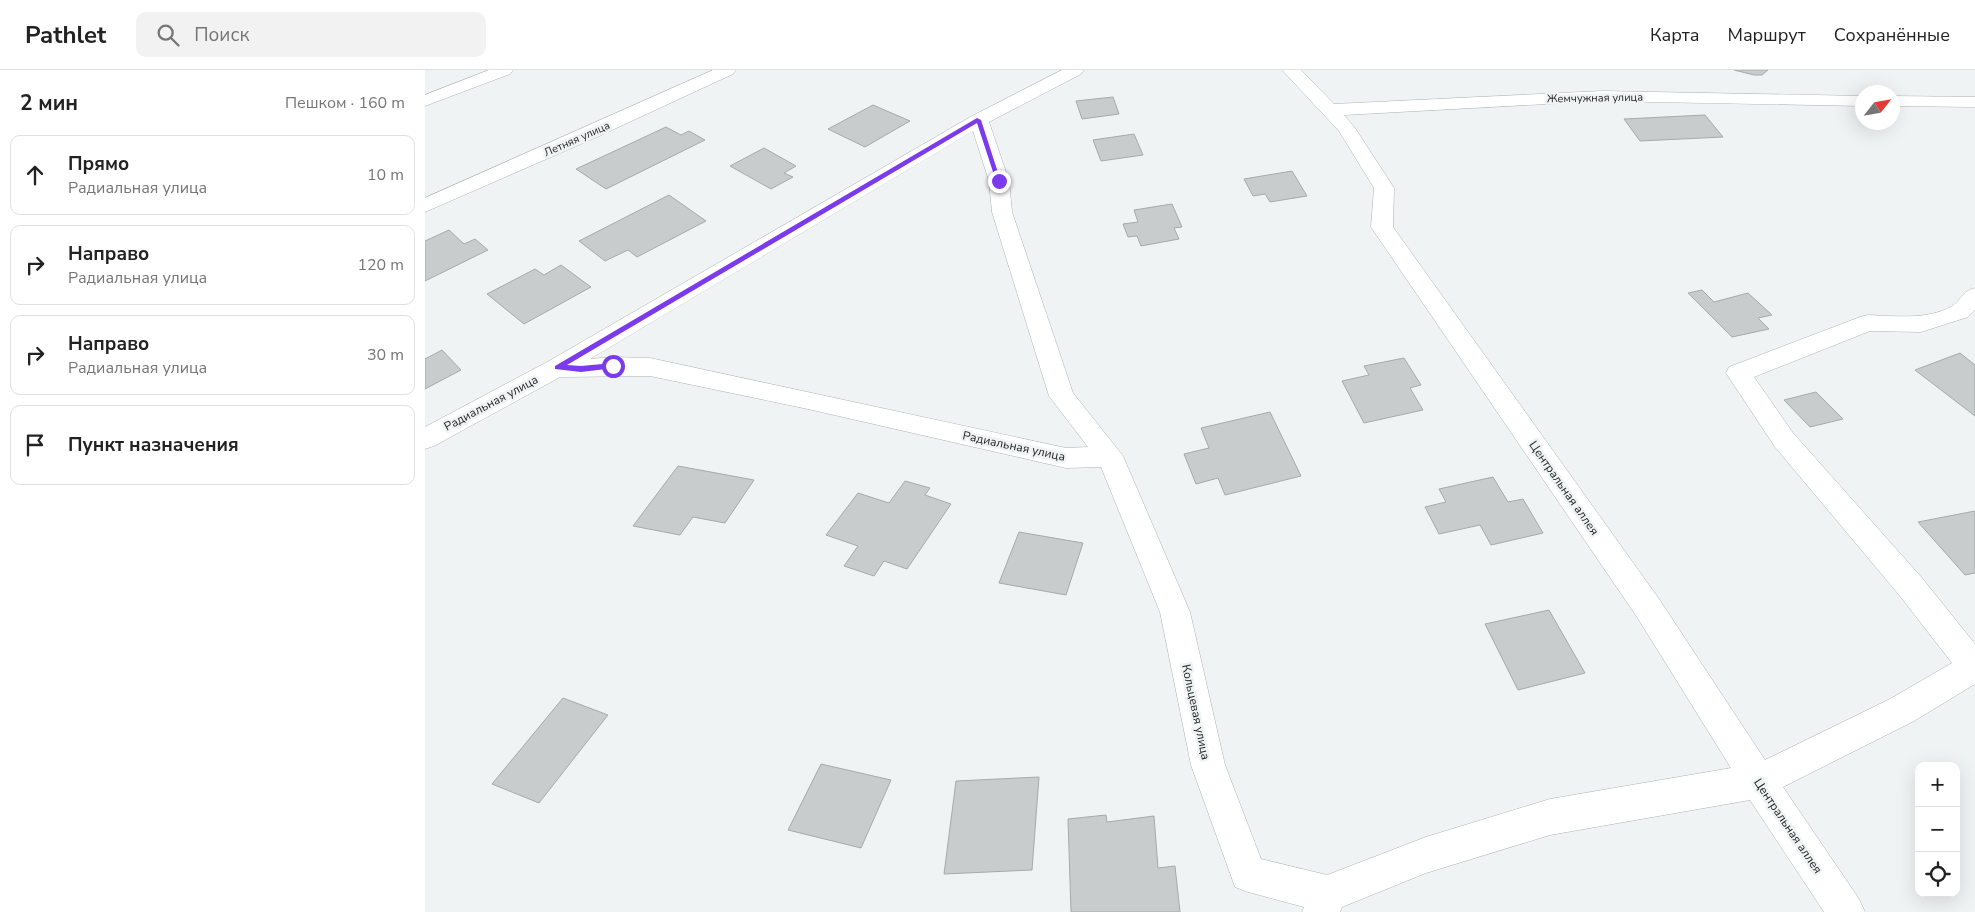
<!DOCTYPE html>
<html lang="ru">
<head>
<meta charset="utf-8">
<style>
	body { margin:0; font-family:"Nunito Sans",sans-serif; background:#f2f2f2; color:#222 }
	.controls { position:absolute; right:15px; bottom:15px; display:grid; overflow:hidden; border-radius:10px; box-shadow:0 5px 20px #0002 }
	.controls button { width:45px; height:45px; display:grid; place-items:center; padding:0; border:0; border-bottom:1px solid #e0e0e0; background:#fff; color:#222; font:25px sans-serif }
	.compass { position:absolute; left:1430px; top:15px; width:45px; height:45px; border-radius:50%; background:#fff; box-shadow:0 5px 20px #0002; rotate:59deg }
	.stop { position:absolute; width:15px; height:15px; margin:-11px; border:4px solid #7c3aed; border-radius:50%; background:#fff }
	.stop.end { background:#7c3aed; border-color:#fff; box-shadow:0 1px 5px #0008 }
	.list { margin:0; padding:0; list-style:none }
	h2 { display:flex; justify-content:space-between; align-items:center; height:65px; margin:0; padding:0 20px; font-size:21px }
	h2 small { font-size:16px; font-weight:400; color:#767676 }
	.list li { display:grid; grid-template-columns:32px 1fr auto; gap:15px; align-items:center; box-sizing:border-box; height:80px; margin:0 10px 10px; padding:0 10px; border:1px solid #e0e0e0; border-radius:10px }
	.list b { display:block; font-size:19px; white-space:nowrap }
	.list p { margin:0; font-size:16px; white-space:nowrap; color:#767676 }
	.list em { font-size:16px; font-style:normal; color:#767676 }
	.icon { flex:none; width:28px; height:28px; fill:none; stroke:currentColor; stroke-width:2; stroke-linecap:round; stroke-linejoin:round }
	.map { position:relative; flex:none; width:1550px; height:842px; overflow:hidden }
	header { display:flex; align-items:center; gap:30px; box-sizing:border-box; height:70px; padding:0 25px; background:#fff; border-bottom:1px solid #e0e0e0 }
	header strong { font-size:24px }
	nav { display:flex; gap:28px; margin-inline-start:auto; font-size:18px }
	.search { width:350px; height:45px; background:#f2f2f2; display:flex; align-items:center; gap:12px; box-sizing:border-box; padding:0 18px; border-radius:10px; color:#767676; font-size:19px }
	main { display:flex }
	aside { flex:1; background:#fff }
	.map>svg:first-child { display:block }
	.building { fill:#c8cccd; stroke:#a5aaaa }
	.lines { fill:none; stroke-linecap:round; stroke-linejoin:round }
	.minor-casing { stroke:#aeb3b3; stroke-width:1 }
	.minor { fill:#fff; fill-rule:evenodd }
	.route { fill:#7c3aed }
	.labels { text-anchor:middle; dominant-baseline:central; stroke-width:5; stroke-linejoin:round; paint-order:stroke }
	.far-street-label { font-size:11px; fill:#1e1f1f; stroke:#eff3f4 }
	.street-label { font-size:12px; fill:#1e1f1f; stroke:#eff3f4 }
</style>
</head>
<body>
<header>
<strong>Pathlet</strong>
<div class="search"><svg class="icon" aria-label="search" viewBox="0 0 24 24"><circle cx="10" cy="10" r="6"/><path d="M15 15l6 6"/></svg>Поиск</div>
<nav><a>Карта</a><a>Маршрут</a><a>Сохранённые</a></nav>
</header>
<main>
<aside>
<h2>2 мин<small>Пешком · 160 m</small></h2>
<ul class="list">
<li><svg class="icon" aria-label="ahead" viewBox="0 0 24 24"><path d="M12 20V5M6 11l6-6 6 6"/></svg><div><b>Прямо</b><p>Радиальная улица</p></div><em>10 m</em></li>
<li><svg class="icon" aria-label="right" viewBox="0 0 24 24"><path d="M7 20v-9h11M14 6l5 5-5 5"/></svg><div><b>Направо</b><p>Радиальная улица</p></div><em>120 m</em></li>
<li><svg class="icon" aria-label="right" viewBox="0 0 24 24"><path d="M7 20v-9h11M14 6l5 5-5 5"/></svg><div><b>Направо</b><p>Радиальная улица</p></div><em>30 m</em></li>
<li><svg class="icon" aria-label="arrive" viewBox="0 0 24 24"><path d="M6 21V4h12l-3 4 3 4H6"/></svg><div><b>Пункт назначения</b></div></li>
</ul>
</aside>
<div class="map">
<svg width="1550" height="842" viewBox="0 0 1550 842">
	<rect width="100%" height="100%" fill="#eff3f4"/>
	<path class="building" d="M1309 0H1343L1337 5H1329Z
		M688 27 694 44 657 49 651 31Z
		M448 35 485 51 440 77 403 59Z
		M1280 45 1298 67 1215 71 1199 49Z
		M241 57 256 65 264 61 280 70 181 119 151 99Z
		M709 64 718 85 676 91 668 70Z
		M339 78 371 96 359 103 368 107 346 119 305 96Z
		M867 101 882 126 845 132 840 124 828 126 819 109Z
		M244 125 281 151 212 187 203 180 180 191 154 171Z
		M747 134 757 157 749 158 754 169 716 176 712 166 703 167 698 154 713 152 709 140Z
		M24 160 39 174 50 169 63 180 0 211V171Z
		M136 195 166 217 99 254 62 224 110 199 119 205Z
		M1277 220 1289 232 1323 223 1347 245 1333 248 1344 259 1307 267 1263 223Z
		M17 280 36 300 0 319V289Z
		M1535 283 1550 295V346L1490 300Z
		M979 288 996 315 985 318 998 340 939 353 917 311 944 305 939 296Z
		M1391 322 1418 349 1385 357 1359 330Z
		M845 342 876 406 800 425 793 408 771 414 759 384 784 378 776 358Z
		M253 396 329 410 300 453 268 447 255 465 208 456Z
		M1068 407 1083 432 1098 429 1118 463 1066 475 1055 455 1014 464 1000 437 1021 432 1014 419Z
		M480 411 505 418 500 425 526 434 482 499 459 491 449 506 419 496 433 476 401 465 433 423 464 433Z
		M1550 441V503L1540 505 1493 452Z
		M594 462 658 473 641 525 574 513Z
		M1124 540 1160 603 1093 620 1060 554Z
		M138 628 183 645 114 733 67 714Z
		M396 694 466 710 436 778 363 760Z
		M614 707 607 800 519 804 531 711Z
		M681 745 682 752 729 746 733 798 750 796 755 842H646L643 749Z"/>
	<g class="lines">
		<defs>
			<path id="minor" d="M64 0H88L85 4 0 36V25Z
				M288 0H311L308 4 172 67 0 142V128Z
				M637 0H659L656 4 564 52 584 111 587 142 648 323 698 386 765 542 800 695 836 789 902 805 1001 767 1125 729 1306 698 1212 547 946 157 949 118 914 61 857 0H876L909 34 1177 21 1438 26V36L1177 31 919 45 930 58 969 118 968 157 1234 529 1340 690 1465 629 1527 593 1475 526 1350 377 1301 303 1304 297 1435 247 1443 245C1470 246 1501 250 1526 237 1536 231 1537 221 1550 218V240L1543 247 1496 262 1445 261 1329 307 1368 363 1497 508 1550 574V614L1489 651 1358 717 1434 829 1440 842H1399L1325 730 1125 765 1001 803 917 837 915 842H877L879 837 823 822 810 817 766 695 735 542 676 397 641 398 383 339 225 306 135 307 9 376 0 379V357L124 291 547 46ZM548 61 564 111 567 142 624 326 663 377 641 378 225 288 188 287 165 289Z
				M1468 26 1550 27V37L1468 36Z"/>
		</defs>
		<use href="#minor" class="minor-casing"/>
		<use href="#minor" class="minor"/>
	</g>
	<path class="route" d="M552 48 556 50 576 112 571 111 552 53 142 295 156 296 188 293 191 296 190 298 156 302 130 299V296Z"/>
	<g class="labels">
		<g class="far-street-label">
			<text transform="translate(1170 28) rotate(-1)">Жемчужная улица</text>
			<text transform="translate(152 69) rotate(-24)">Летняя улица</text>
		</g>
		<g class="street-label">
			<text transform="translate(66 333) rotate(-28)">Радиальная улица</text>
			<text transform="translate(589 376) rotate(12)">Радиальная улица</text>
			<text transform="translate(1139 418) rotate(55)">Центральная аллея</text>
			<text transform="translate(771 642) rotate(78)">Кольцевая улица</text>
			<text transform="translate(1363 756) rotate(56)">Центральная аллея</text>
		</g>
	</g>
</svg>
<div class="controls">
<button>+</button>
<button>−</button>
<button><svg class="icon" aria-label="locate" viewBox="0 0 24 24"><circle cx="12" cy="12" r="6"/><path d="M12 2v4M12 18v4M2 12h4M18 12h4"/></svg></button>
</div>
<svg class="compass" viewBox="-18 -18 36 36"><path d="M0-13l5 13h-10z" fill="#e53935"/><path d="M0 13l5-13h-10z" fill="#767676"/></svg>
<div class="stop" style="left:188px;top:296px"></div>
<div class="stop end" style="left:574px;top:111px"></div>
</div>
</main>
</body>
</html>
